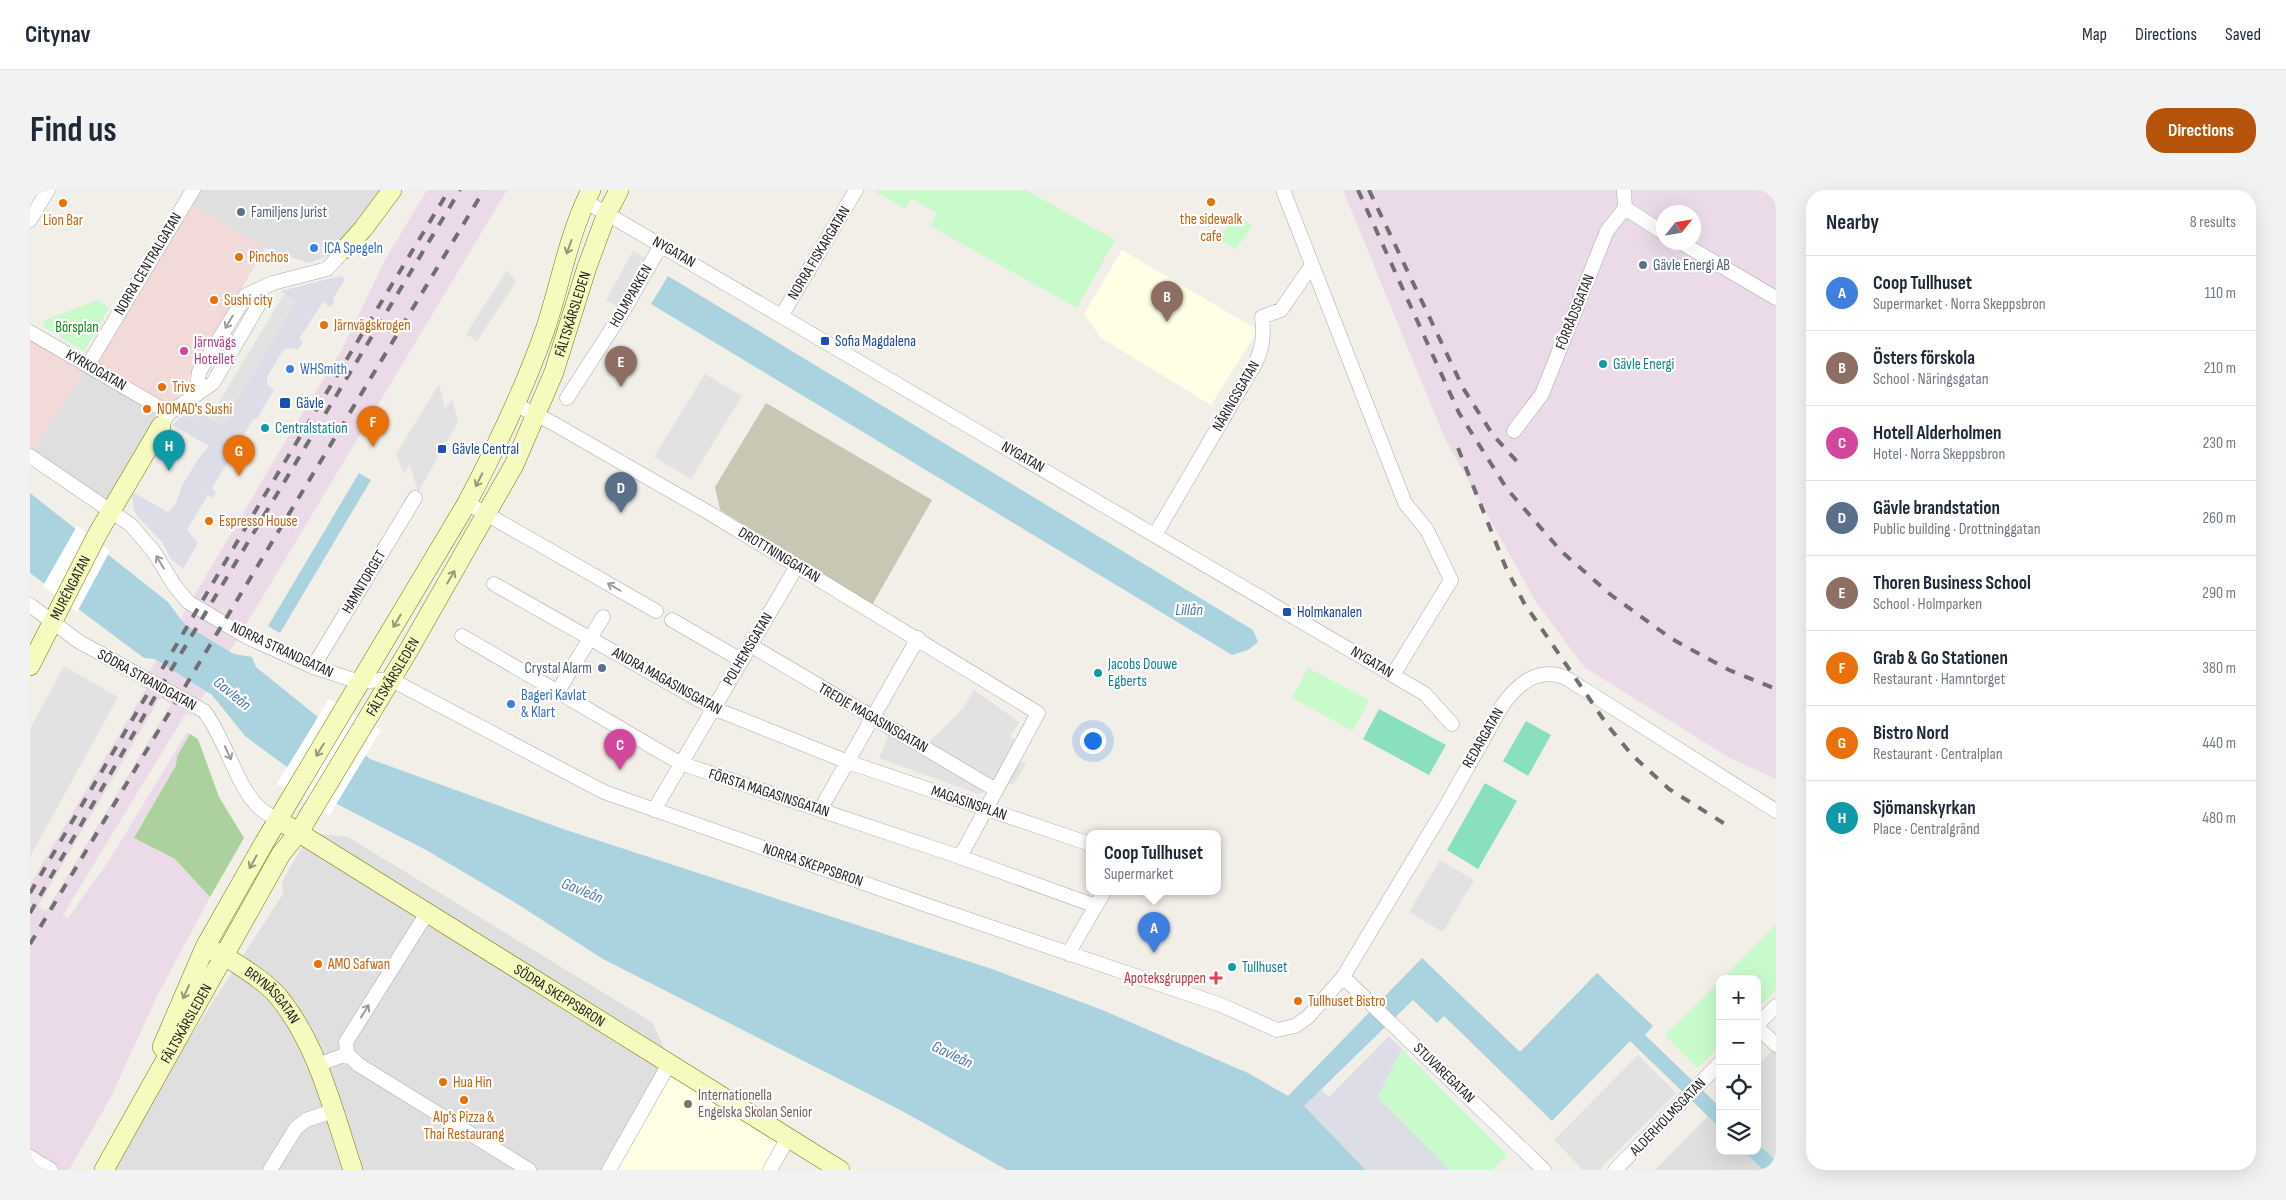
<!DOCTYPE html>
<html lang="en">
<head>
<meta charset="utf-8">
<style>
	body { margin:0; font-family:"Sofia Sans Condensed",sans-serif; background:#f2f2f3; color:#1f2937 }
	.controls { position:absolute; right:15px; bottom:15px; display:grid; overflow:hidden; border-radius:10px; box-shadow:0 5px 20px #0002 }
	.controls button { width:45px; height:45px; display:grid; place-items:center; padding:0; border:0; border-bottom:1px solid #e0e1e3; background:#fff; color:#1f2937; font:25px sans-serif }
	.compass { position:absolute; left:1626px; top:15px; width:45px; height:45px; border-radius:50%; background:#fff; box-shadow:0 5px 20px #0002; rotate:59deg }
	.you { position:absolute; left:1062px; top:550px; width:18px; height:18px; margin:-12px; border:4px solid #fff; border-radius:50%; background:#1a73e8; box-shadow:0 0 0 8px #1a73e833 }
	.badge { display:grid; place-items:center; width:32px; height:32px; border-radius:50%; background:#b45309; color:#fff; font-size:16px; font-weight:700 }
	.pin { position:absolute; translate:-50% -41px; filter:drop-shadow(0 1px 2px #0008) }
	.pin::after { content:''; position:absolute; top:26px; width:18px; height:15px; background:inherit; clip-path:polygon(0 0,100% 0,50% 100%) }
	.popup { position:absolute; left:1056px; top:640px; width:135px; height:65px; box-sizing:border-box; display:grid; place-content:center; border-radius:10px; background:#fff; filter:drop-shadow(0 1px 4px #0005); font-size:16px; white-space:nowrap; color:#747a83 }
	.popup b { font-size:19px; color:#1f2937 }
	.popup::after { content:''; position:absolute; left:50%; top:100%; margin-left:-10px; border:10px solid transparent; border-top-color:#fff }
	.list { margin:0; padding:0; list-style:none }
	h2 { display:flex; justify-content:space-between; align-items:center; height:65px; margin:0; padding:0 20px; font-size:21px }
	h2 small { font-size:16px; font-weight:400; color:#747a83 }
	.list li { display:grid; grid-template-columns:32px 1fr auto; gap:15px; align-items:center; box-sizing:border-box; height:75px; padding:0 20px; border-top:1px solid #e0e1e3 }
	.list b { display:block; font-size:19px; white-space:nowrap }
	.list p { margin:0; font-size:16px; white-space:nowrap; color:#747a83 }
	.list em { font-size:16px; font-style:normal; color:#747a83 }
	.icon { flex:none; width:28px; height:28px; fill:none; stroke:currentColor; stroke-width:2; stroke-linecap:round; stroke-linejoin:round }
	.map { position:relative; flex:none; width:1746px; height:980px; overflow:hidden; border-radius:20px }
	header { display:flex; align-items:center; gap:30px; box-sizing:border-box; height:70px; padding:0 25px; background:#fff; border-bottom:1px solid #e0e1e3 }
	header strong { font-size:24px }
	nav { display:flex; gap:28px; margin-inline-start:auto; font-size:18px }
	.intro { display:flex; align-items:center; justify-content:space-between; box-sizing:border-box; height:120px; padding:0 30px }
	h1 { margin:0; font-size:35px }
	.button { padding:12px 22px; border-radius:20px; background:#b45309; color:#fff; font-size:18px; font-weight:700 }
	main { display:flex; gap:30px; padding:0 30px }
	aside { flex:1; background:#fff; border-radius:20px; box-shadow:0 5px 20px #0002 }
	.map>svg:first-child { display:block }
	.residential { fill:#e0dfdf }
	.commercial { fill:#f2dad9 }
	.industrial { fill:#ebdbe8; fill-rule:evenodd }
	.education { fill:#ffffe5 }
	.construction { fill:#c7c7b4 }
	.forest { fill:#add19e }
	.park { fill:#c8facc }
	.pitch { fill:#88e0be }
	.parking { fill:#e2e2e2 }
	.plaza { fill:#dddde8 }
	.water { fill:#aad3df }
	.pier { fill:#fff }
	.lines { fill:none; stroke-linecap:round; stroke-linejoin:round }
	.street-casing { stroke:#a9a9a9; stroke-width:15 }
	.secondary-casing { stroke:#707d05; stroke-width:20 }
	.street { stroke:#fff; stroke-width:14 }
	.secondary { stroke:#f7fabf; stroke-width:19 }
	.rail { stroke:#707070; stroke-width:4; stroke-dasharray:10 10; stroke-linecap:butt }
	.oneway { stroke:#979978 }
	.oneway2 { stroke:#9c9c9c }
	.food-dot { fill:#e8710a; stroke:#fff; stroke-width:2 }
	.service-dot { fill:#5c6f8a; stroke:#fff; stroke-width:2 }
	.shop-dot { fill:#3f7fe0; stroke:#fff; stroke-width:2 }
	.transit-dot { fill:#1a4fb4; stroke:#fff; stroke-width:2 }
	.hotel-dot { fill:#d1479c; stroke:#fff; stroke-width:2 }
	.culture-dot { fill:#0f9aa8; stroke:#fff; stroke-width:2 }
	.health-dot { fill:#e0444e; stroke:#fff; stroke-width:2 }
	.education-dot { fill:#8d6e63; stroke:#fff; stroke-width:2 }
	.labels { text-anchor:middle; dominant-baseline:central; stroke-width:4.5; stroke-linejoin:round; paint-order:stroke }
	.service-label { font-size:15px; fill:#4e5e75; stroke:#fff; text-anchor:start }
	.food-label { font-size:15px; fill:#c56008; stroke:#fff; text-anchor:start }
	.shop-label { font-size:15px; fill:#366cbe; stroke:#fff; text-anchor:start }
	.street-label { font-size:15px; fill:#222; stroke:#fff }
	.park-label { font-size:15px; fill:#0c8416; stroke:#fff }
	.transit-label { font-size:15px; fill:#164399; stroke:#fff; text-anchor:start }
	.hotel-label { font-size:15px; fill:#b23c85; stroke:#fff; text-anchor:start }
	.culture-label { font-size:15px; fill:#0d838f; stroke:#fff; text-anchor:start }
	.health-label { font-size:15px; fill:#be3a42; stroke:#fff; text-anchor:end }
	.education-label { font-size:15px; fill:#785e54; stroke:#fff; text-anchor:start }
	.water-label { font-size:16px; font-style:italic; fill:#4a7aab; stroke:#fff }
</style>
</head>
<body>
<header>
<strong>Citynav</strong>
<nav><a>Map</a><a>Directions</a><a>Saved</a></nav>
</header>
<div class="intro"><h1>Find us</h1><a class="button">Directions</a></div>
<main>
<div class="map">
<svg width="1746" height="980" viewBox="0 0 1746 980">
	<rect width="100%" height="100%" fill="#f2efe9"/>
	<path class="residential" d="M163 0H362L315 59 279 73 235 58 156 11Z
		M58 175 139 223 80 322 0 266Z
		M280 643 318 647 623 833 637 865 574 980H74L253 704 252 692Z
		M1746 857V980H1625L1690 914V961H1727V876Z"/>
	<path class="commercial" d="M156 11 235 58 139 223 58 175 0 266V142L58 174Z"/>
	<path class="industrial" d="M397 0H477L161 526 156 523 33 725 38 728 80 669 157 542 160 544 147 566 146 574 104 648 145 669 180 707 127 806 81 907 39 980H0V694L116 499 111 496 265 235 312 159 355 70ZM130 508 141 514 16 721 8 716Z
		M1313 0H1746V589L1698 567 1554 477 1506 412 1415 249ZM1634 22H1664V52H1634Z"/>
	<path class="education" d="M1092 60 1228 140 1181 215 1071 148 1054 124Z
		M640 879 754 949 736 980H581Z"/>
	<path class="construction" d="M736 213 902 310 842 415 690 320 685 297Z"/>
	<path class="forest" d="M160 544 168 549 189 607 214 648 180 707 145 669 104 648 146 575 147 566Z"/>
	<path class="park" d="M842 0H996L1085 50 1047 118 900 36 907 23 881 8 875 19Z
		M1205 24 1222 35 1206 60 1189 49Z
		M67 110 79 118 54 161 12 136 16 130Z
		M1278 478 1339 510 1323 541 1262 508Z
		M1746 734V800L1727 818V789H1692Z
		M1690 791V856L1667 878 1635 845Z
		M1372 859 1477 965 1462 980H1419L1348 907Z"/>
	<path class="pitch" d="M1349 519 1416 555 1399 585 1333 549Z
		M1496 531 1521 545 1498 586 1473 571Z
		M1455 593 1487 611 1448 679 1417 660Z"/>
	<path class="parking" d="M603 61 621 71 594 120 576 110Z
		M477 80 486 92 447 151 436 144Z
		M255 103 268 111 192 236 179 228Z
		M675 184 712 206 661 289 624 267Z
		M409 194 415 219 422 209 428 232 388 302 380 275 374 284 366 264Z
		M34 476 88 507 0 667V539Z
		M944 500 989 532 980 547 987 551 977 566 996 574 983 594 972 595 948 604 849 568 858 546 892 559 933 518Z
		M1410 670 1444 690 1413 742 1379 722Z
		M1608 865 1646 903 1569 980H1553L1524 950Z"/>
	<path class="plaza" d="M310 86 315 89 303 109 304 112 301 117 293 112 269 149 273 152 268 160 261 158 253 160 237 187V194L244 200 226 230 224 228 182 298 186 303 183 308 178 305 157 340 168 353 153 379 140 368 133 353 107 326 104 320 102 306 104 303 138 322 146 313 152 296 168 269 179 256 142 235 162 217 192 236 267 111 251 101Z
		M1359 846 1372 859 1348 907 1419 980H1336L1274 916 1291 899 1299 907Z"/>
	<path class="water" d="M638 86 1223 440 1228 452 1218 460 1202 465 621 114Z
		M329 283 341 290 250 443 238 436Z
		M0 303 138 412 155 435 204 464 222 467 226 477 340 569 533 639 962 779 1070 819 1218 883 1258 906 1392 768 1490 862 1567 783 1623 836 1615 845 1690 917V938L1600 851 1522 931 1414 826 1407 833 1383 810 1274 916 1336 980H977L874 922 573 769 481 710 396 660 307 614 215 546 182 505 125 469 114 468 0 383Z
		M1727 953 1746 971V980H1733L1714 961H1727Z"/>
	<path class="pier" d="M47 336 80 361 47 422 13 396Z
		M299 509 351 540 299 626 247 594Z"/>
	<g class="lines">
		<defs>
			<path id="street" d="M1253 0 1375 313 1397 340 1421 390 1363 485
				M555 11 1395 504 1422 534
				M1595 18 1634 43
				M0 30 18 0
				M1650 52 1746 108
				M752 125 826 0
				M0 142 132 219
				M58 175 163 0
				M166 205 169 182 216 105 243 93 297 79 315 59
				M537 208 594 120 631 55
				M486 215 521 232 681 324 1008 523 930 667
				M131 236 139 223 183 193 229 114 232 99
				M1484 241 1512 204 1577 41 1595 18 1594 0
				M0 266 101 335 124 362 144 395 158 412 217 447 283 477 330 492 360 489 574 602 899 716 1191 815 1247 840 1265 836 1278 827 1313 787 1417 614 1472 516C1485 497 1505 478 1531 486 1538 488 1545 494 1552 498L1746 621
				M437 313 626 421
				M1125 345 1225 174C1233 157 1234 146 1232 127L1251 120 1282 75
				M464 394 683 518 818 572 1060 654
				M0 415 48 451 174 521C196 549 207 600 232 620 237 624 243 627 248 630
				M642 430 711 470
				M432 446 650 573 930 667 1066 716
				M720 455 966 600
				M283 477 385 308
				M528 501 573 427
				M624 620 767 376
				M790 620 888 448
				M397 723 316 852 317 864 329 875 499 980
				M1038 764 1074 702
				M1313 787 1514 980
				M1727 835 1746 816
				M1727 837 1746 855
				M287 875 317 864
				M0 967 21 980
				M240 980 266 938 276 930 303 921
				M579 980 639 874
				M740 980 758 948
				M1585 980 1690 873"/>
			<g id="secondary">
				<path d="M315 59 333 39 362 0"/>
				<path id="s1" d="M0 476 68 343 131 236"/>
				<path id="s2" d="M258 636 810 980"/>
				<path id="s3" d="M184 761C201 769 235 791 247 805 288 854 303 921 323 980"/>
				<path d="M132 857 175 757 234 653 437 313C467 256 495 198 516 137 531 91 539 43 561 0"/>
				<path id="s4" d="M74 980 251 664 269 642 377 463 484 275 524 182 557 77 577 23 589 0"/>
			</g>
		</defs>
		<use href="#street" class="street-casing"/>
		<use href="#secondary" class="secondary-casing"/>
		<use href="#street" class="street"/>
		<use href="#secondary" class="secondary"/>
		<path class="rail" d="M1328 0 1429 223 1477 299 1531 361 1581 405 1642 449 1699 480 1746 499
			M1339 0 1433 198 1463 245 1491 276
			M1428 258 1476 378 1494 413 1578 536 1602 565 1639 599 1695 634
			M0 703 233 308 419 0
			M0 723 126 505 430 0
			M0 754 454 0"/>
	</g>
	<defs><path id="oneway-shaft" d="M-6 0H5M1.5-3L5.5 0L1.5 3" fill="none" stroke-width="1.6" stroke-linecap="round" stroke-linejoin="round" transform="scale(1.25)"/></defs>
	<g class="oneway">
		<use href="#oneway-shaft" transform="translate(539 57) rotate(110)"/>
		<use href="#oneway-shaft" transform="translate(449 290) rotate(117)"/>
		<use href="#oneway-shaft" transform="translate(421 387) rotate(-60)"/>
		<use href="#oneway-shaft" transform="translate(367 431) rotate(121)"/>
		<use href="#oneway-shaft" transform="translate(290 560) rotate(121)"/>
		<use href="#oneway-shaft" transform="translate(223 672) rotate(119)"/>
		<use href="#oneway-shaft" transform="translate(156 802) rotate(114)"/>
	</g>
	<g class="oneway2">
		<use href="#oneway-shaft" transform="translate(199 132) rotate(121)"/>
		<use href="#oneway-shaft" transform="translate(130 372) rotate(-121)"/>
		<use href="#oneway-shaft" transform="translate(584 397) rotate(-150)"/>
		<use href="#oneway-shaft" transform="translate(198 563) rotate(65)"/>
		<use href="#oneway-shaft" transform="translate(335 821) rotate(-58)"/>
	</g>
	<g class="food-dot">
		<circle cx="1181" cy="12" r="5"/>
		<circle cx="33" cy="13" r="5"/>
		<circle cx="209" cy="67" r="5"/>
		<circle cx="184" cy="110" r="5"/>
		<circle cx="294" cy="135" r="5"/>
		<circle cx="132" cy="197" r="5"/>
		<circle cx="117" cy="219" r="5"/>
		<circle cx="179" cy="331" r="5"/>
		<circle cx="288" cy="774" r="5"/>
		<circle cx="1268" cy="811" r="5"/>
		<circle cx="413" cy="892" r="5"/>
		<circle cx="434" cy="910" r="5"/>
	</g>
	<g class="service-dot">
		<circle cx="211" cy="22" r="5"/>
		<circle cx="1613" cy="75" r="5"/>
		<circle cx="572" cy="478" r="5"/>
	</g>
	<g class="shop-dot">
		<circle cx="284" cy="58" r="5"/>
		<circle cx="260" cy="179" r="5"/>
		<circle cx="481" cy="514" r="5"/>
	</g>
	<g class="transit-dot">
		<rect x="790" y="146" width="10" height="10" rx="2.5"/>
		<rect x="249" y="207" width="12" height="12" rx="2.5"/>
		<rect x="407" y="254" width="10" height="10" rx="2.5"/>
		<rect x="1252" y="417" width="10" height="10" rx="2.5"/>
	</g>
	<circle class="hotel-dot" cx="154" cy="161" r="5"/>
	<g class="culture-dot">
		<circle cx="1573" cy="174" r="5"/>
		<circle cx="235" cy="238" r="5"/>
		<circle cx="1068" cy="483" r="5"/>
		<circle cx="1202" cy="777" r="5"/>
	</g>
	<path class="health-dot" d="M1183.5 780.5h5v5h5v5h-5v5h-5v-5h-5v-5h5z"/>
	<circle class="education-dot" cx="658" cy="914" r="5"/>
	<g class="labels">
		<g class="service-label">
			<text x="221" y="22">Familjens Jurist</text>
			<text x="1623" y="75">Gävle Energi AB</text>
			<text x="562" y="478" text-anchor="end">Crystal Alarm</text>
		</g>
		<g class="food-label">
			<text x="1181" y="29" text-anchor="middle">the sidewalk<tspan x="1181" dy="17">cafe</tspan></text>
			<text x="33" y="30" text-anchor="middle">Lion Bar</text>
			<text x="219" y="67">Pinchos</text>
			<text x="194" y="110">Sushi city</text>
			<text x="304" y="135">Järnvägskrogen</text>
			<text x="142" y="197">Trivs</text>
			<text x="127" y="219">NOMAD's Sushi</text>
			<text x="189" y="331">Espresso House</text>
			<text x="298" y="774">AMO Safwan</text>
			<text x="1278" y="811">Tullhuset Bistro</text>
			<text x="423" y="892">Hua Hin</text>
			<text x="434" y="927" text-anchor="middle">Alp's Pizza &amp;<tspan x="434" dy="17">Thai Restaurang</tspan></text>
		</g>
		<g class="shop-label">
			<text x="294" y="58">ICA Spegeln</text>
			<text x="270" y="179">WHSmith</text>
			<text x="491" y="505">Bageri Kavlat<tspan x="491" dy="17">&amp; Klart</tspan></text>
		</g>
		<g class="street-label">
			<text transform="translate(644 62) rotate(30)">NYGATAN</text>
			<text transform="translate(789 63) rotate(-59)">NORRA FISKARGATAN</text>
			<text transform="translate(118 74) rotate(-59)">NORRA CENTRALGATAN</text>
			<text transform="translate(601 106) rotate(-60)">HOLMPARKEN</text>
			<text transform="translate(1545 122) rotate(-68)">FÖRRÅDSGATAN</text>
			<text stroke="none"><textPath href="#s4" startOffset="978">FÄLTSKÄRSLEDEN</textPath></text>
			<text transform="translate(66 180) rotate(30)">KYRKOGATAN</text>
			<text transform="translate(1206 206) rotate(-60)">NÄRINGSGATAN</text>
			<text transform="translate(993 267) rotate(30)">NYGATAN</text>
			<text transform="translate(749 365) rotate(31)">DROTTNINGGATAN</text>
			<text transform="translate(334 392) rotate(-59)">HAMNTORGET</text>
			<text stroke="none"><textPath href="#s1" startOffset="88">MURÉNGATAN</textPath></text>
			<text transform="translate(718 459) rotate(-59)">POLHEMSGATAN</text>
			<text transform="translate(252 460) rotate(25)">NORRA STRANDGATAN</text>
			<text transform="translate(1342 472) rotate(31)">NYGATAN</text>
			<text stroke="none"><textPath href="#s4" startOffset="572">FÄLTSKÄRSLEDEN</textPath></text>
			<text transform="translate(117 490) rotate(29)">SÖDRA STRANDGATAN</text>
			<text transform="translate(637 491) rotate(29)">ANDRA MAGASINSGATAN</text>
			<text transform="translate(843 528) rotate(30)">TREDJE MAGASINSGATAN</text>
			<text transform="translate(1453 548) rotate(-60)">REDARGATAN</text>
			<text transform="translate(739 603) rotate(18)">FÖRSTA MAGASINSGATAN</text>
			<text transform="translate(939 613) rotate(19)">MAGASINSPLAN</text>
			<text transform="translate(783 675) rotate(19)">NORRA SKEPPSBRON</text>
			<text stroke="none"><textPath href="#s2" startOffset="320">SÖDRA SKEPPSBRON</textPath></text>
			<text stroke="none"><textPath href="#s3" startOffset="74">BRYNÄSGATAN</textPath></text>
			<text stroke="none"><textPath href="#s4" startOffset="168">FÄLTSKÄRSLEDEN</textPath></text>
			<text transform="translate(1414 883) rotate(44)">STUVAREGATAN</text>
			<text transform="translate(1638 927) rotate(-46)">ALDERHOLMSGATAN</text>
		</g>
		<g class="park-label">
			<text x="47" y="137">Börsplan</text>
		</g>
		<g class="transit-label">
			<text x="805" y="151">Sofia Magdalena</text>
			<text x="266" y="213">Gävle</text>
			<text x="422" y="259">Gävle Central</text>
			<text x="1267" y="422">Holmkanalen</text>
		</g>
		<g class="hotel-label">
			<text x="164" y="152">Järnvägs<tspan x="164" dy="17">Hotellet</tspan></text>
		</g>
		<g class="culture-label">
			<text x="1583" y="174">Gävle Energi</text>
			<text x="245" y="238">Centralstation</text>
			<text x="1078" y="474">Jacobs Douwe<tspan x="1078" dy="17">Egberts</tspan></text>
			<text x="1212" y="777">Tullhuset</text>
		</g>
		<g class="health-label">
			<text x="1176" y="788">Apoteksgruppen</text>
		</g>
		<g class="education-label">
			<text x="668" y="905">Internationella<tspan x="668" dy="17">Engelska Skolan Senior</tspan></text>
		</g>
		<g class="water-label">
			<text x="1159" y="420">Lillån</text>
			<text transform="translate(202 504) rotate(39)">Gavleån</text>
			<text transform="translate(552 701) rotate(22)">Gavleån</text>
			<text transform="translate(922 865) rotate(26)">Gavleån</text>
		</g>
	</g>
</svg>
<div class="controls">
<button>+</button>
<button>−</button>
<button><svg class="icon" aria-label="locate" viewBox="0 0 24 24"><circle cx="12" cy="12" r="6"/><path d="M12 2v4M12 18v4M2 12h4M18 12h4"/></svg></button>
<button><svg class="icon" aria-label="layers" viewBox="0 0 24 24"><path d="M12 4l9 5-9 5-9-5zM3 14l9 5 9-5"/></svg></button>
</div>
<svg class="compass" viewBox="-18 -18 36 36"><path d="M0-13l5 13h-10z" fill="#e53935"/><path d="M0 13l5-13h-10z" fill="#747a83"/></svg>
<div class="you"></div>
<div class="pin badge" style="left:1124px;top:763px;background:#3f7fe0">A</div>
<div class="popup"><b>Coop Tullhuset</b>Supermarket</div>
<div class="pin badge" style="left:1137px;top:132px;background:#8d6e63">B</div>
<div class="pin badge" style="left:590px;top:580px;background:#d1479c">C</div>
<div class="pin badge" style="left:591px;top:323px;background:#5c6f8a">D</div>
<div class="pin badge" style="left:591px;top:197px;background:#8d6e63">E</div>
<div class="pin badge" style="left:343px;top:257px;background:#e8710a">F</div>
<div class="pin badge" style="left:209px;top:286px;background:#e8710a">G</div>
<div class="pin badge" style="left:139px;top:281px;background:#0f9aa8">H</div>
</div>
<aside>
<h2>Nearby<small>8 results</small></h2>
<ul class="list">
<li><span class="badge" style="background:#3f7fe0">A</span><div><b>Coop Tullhuset</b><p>Supermarket · Norra Skeppsbron</p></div><em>110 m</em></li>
<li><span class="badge" style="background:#8d6e63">B</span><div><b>Östers förskola</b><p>School · Näringsgatan</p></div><em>210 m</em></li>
<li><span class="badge" style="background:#d1479c">C</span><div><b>Hotell Alderholmen</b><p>Hotel · Norra Skeppsbron</p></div><em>230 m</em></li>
<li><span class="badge" style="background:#5c6f8a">D</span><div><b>Gävle brandstation</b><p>Public building · Drottninggatan</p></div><em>260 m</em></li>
<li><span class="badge" style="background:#8d6e63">E</span><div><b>Thoren Business School</b><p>School · Holmparken</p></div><em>290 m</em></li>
<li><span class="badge" style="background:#e8710a">F</span><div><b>Grab &amp; Go Stationen</b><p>Restaurant · Hamntorget</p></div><em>380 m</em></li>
<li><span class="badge" style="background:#e8710a">G</span><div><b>Bistro Nord</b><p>Restaurant · Centralplan</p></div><em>440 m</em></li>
<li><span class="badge" style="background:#0f9aa8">H</span><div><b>Sjömanskyrkan</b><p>Place · Centralgränd</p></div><em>480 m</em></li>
</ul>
</aside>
</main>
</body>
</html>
